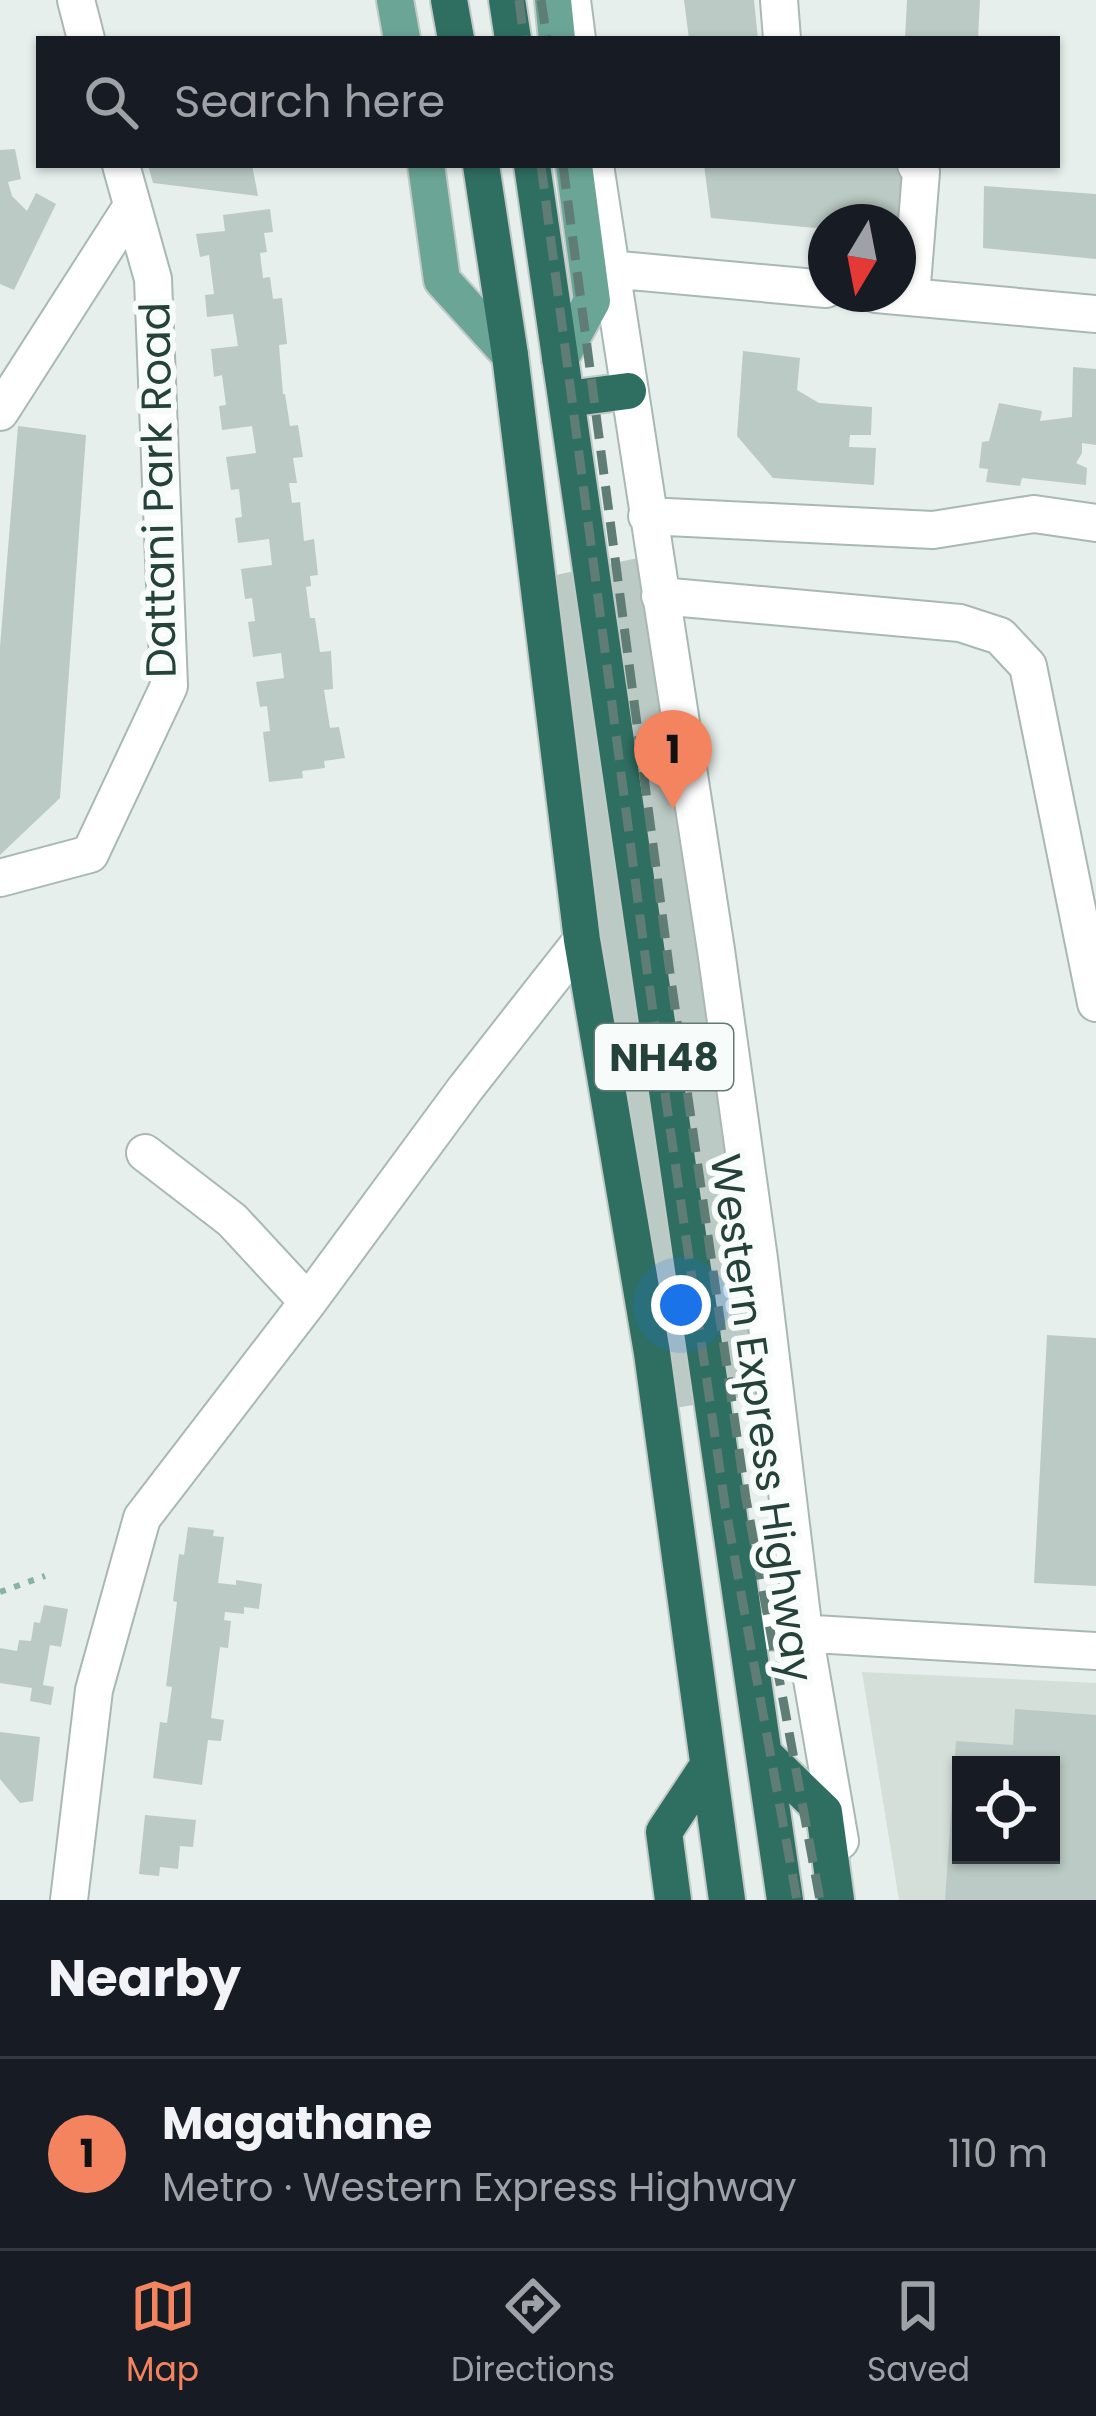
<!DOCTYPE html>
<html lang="en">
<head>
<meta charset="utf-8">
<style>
	body { margin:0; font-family:Poppins,sans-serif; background:#20242c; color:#f1f3f6 }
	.controls { position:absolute; right:36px; bottom:36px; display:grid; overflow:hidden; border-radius:0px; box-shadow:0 3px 9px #0004 }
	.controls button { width:108px; height:108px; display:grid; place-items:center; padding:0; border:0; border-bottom:3px solid #363941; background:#171b24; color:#f1f3f6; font:60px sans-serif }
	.compass { position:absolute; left:808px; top:204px; width:108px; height:108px; border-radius:50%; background:#171b24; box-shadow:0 3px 9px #0004; rotate:190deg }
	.you { position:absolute; left:681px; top:1305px; width:42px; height:42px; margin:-30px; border:9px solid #fff; border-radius:50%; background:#1a73e8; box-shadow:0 0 0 18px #1a73e833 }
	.badge { display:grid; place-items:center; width:78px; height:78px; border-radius:50%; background:#f4845f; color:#111; font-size:39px; font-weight:700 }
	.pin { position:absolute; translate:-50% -99px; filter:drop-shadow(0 3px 6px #0008) }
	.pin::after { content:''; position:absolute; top:63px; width:42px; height:36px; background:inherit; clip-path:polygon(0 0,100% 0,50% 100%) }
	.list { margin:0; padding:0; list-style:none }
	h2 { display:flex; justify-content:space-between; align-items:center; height:156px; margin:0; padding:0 48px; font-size:51px }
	h2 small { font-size:39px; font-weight:400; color:#9ea1a6 }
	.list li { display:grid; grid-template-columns:78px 1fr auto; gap:36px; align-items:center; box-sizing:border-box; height:192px; padding:0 48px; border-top:3px solid #363941 }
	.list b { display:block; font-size:45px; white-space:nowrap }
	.list p { margin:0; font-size:39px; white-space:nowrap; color:#9ea1a6 }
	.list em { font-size:39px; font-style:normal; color:#9ea1a6 }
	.icon { flex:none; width:66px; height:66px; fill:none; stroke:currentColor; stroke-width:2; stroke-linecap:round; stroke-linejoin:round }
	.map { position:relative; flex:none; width:1096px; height:1900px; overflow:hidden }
	.search { position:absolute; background:#171b24; box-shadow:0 3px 9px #0004; left:36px; right:36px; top:36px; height:132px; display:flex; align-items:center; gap:30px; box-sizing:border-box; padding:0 42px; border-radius:0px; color:#9ea1a6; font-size:45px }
	.sheet { height:348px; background:#171b24 }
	nav { display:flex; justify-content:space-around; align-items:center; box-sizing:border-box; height:168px; border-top:3px solid #363941; background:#171b24; font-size:33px; color:#9ea1a6 }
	nav a { display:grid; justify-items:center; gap:6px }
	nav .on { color:#f4845f }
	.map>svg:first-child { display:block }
	.built { fill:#d4dfda; fill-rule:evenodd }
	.building { fill:#bbcac4; fill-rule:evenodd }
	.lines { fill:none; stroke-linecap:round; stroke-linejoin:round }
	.minor-casing { stroke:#a8b8b2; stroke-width:40 }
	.major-casing { stroke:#c2cac8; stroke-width:40 }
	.highway-casing { stroke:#c2cac8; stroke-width:40 }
	.path { stroke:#86b3a5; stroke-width:6; stroke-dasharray:6 9; stroke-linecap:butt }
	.minor { stroke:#fff; stroke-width:36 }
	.major { stroke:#6aa596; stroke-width:36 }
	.highway { stroke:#2f6f62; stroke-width:36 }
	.rail { stroke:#5f7d75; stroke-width:9; stroke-dasharray:24 12; stroke-linecap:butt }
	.labels { text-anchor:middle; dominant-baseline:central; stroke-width:12; stroke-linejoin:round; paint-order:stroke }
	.shield { fill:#f7fbf9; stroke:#637a73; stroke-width:3 }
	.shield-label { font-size:39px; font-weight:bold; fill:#24423a }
	.street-label { font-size:42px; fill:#24423a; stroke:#f7fbf9 }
</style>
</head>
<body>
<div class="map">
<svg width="1096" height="1900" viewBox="0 0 1096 1900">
	<rect width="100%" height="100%" fill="#e6efeb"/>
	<path class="built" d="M862 1672 1096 1683V1900H899ZM961 1765H1051V1855H961Z"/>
	<path class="building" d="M684 0H754L758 39H689Z
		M907 0H980L978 39H905Z
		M15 149 21 179 8 182 12 196 27 211 36 193 56 204 14 290 0 284V150Z
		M148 165H252L258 196 153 183Z
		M704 165 908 167 898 237V222H826V229L711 218Z
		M984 186 1096 194V259L983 248Z
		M270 209 273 232 264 233 267 252 260 253 263 278 270 277 273 299 282 298 287 344 279 345 283 394H285L290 426 298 425 303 457 293 458 297 483H289L292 503 300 502 304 541 314 539 318 575 310 576 311 586 306 587 310 618H315L320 652 331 651 333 689 324 690 330 728 339 727 345 758 324 761 325 768 302 771 303 778 269 782 263 732 270 731 267 706 260 707 256 682 284 678 281 653 253 657 248 622 255 621 252 598 245 599 241 569 272 565 269 539 238 543 235 518 242 517 239 489 231 490 226 457 256 453 252 426 222 430 219 406 226 405 222 375 214 377 211 349 238 346 233 314 207 317 205 295 214 294 209 255 200 257 196 234 225 231 223 215Z
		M743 351 800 358 797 390 819 403 872 407 871 435H850L849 447 876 448 874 485 773 478 737 436Z
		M1073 367 1096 369V445L1082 443V453L1076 463 1087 468 1086 485 1022 478 1020 486 986 482 988 469 979 468 982 442 989 441 999 403 1042 411 1040 421 1072 417Z
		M18 426 86 435 60 798 0 855V647Z
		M648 556 771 1392 669 1409 546 577Z
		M1047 1335 1096 1338V1586L1034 1583Z
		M188 1527 214 1530 213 1536 224 1537 218 1583 236 1585V1580L262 1584 259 1609 244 1607V1614L225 1612 224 1620 231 1621 228 1648 220 1647 211 1718 224 1720 221 1741 208 1740 202 1785 153 1778 160 1722 167 1723 172 1687 166 1686 177 1602 173 1601 179 1554 184 1555Z
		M44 1605 68 1609 61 1647 50 1645 43 1685 54 1687 51 1705 30 1701 32 1688 0 1683V1648L17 1651 19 1640 31 1641 34 1622 40 1623Z
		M1015 1709 1096 1715V1900H945L956 1741 1013 1745ZM961 1765H1051V1855H961Z
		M0 1732 40 1737 33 1801 20 1803 0 1779Z
		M145 1815 196 1820 193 1847 180 1846 178 1869 160 1867 159 1876 139 1874Z"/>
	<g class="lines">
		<defs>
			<path id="minor" d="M76 0 86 39
				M572 0 577 39
				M779 0 782 39
				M595 165 716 950 759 1259 804 1633 840 1841
				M588 269H609L826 289
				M876 294 1096 314
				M911 297 921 172 916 165
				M0 412 132 206
				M647 516 933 530 1034 514 1096 523
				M660 596 960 623 1000 636 1028 666 1096 1003
				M0 878 90 854 169 686 153 279 121 165
				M145 1153 232 1220 308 1302
				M748 1630 1096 1651
				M69 1900 94 1690 142 1518 308 1302 465 1089 582 940"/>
			<path id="major" d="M395 0 402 39
				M553 0 557 39
				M426 165 442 280 510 355
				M560 359 592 301 574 165"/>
			<path id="highway" d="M449 0 456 39
				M507 0 513 39
				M481 165 510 355 582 940 652 1353 727 1900
				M532 165 785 1900
				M567 399 628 391
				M765 1755 824 1812 836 1900
				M673 1900 664 1832 707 1767"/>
		</defs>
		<use href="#minor" class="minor-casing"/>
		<use href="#major" class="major-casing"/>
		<use href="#highway" class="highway-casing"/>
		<path class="path" d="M0 1592 45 1576"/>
		<use href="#minor" class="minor"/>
		<use href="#major" class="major"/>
		<use href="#highway" class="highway"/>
		<path class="rail" d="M519 0 524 39
			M541 0 547 39
			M541 165 647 970 725 1505 797 1900
			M563 165 669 966 746 1499 820 1900"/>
	</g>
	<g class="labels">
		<rect class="shield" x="595" y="1024" width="138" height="66" rx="9"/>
		<g class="shield-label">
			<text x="664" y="1057">NH48</text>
		</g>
		<g class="street-label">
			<text transform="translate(158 490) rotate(-91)">Dattani Park Road</text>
			<text transform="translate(762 1418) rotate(82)">Western Express Highway</text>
		</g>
	</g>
</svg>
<div class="controls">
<button><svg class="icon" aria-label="locate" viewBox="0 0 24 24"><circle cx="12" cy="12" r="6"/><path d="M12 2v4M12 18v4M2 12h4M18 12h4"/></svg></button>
</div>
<svg class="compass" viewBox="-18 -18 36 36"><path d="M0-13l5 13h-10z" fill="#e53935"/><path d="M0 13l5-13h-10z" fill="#9ea1a6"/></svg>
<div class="you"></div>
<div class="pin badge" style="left:673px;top:809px">1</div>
<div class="search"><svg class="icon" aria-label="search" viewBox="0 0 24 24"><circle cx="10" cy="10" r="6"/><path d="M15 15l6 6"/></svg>Search here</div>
</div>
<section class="sheet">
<h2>Nearby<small></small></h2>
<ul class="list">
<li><span class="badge">1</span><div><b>Magathane</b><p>Metro · Western Express Highway</p></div><em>110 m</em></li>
</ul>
</section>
<nav>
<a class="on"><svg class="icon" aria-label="map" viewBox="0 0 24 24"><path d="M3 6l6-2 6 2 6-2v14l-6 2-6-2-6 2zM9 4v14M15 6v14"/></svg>Map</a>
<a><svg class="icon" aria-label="directions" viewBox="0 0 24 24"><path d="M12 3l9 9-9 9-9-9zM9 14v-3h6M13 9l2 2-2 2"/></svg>Directions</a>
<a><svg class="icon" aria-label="saved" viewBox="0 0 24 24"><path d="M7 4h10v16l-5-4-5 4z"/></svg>Saved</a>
</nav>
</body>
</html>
